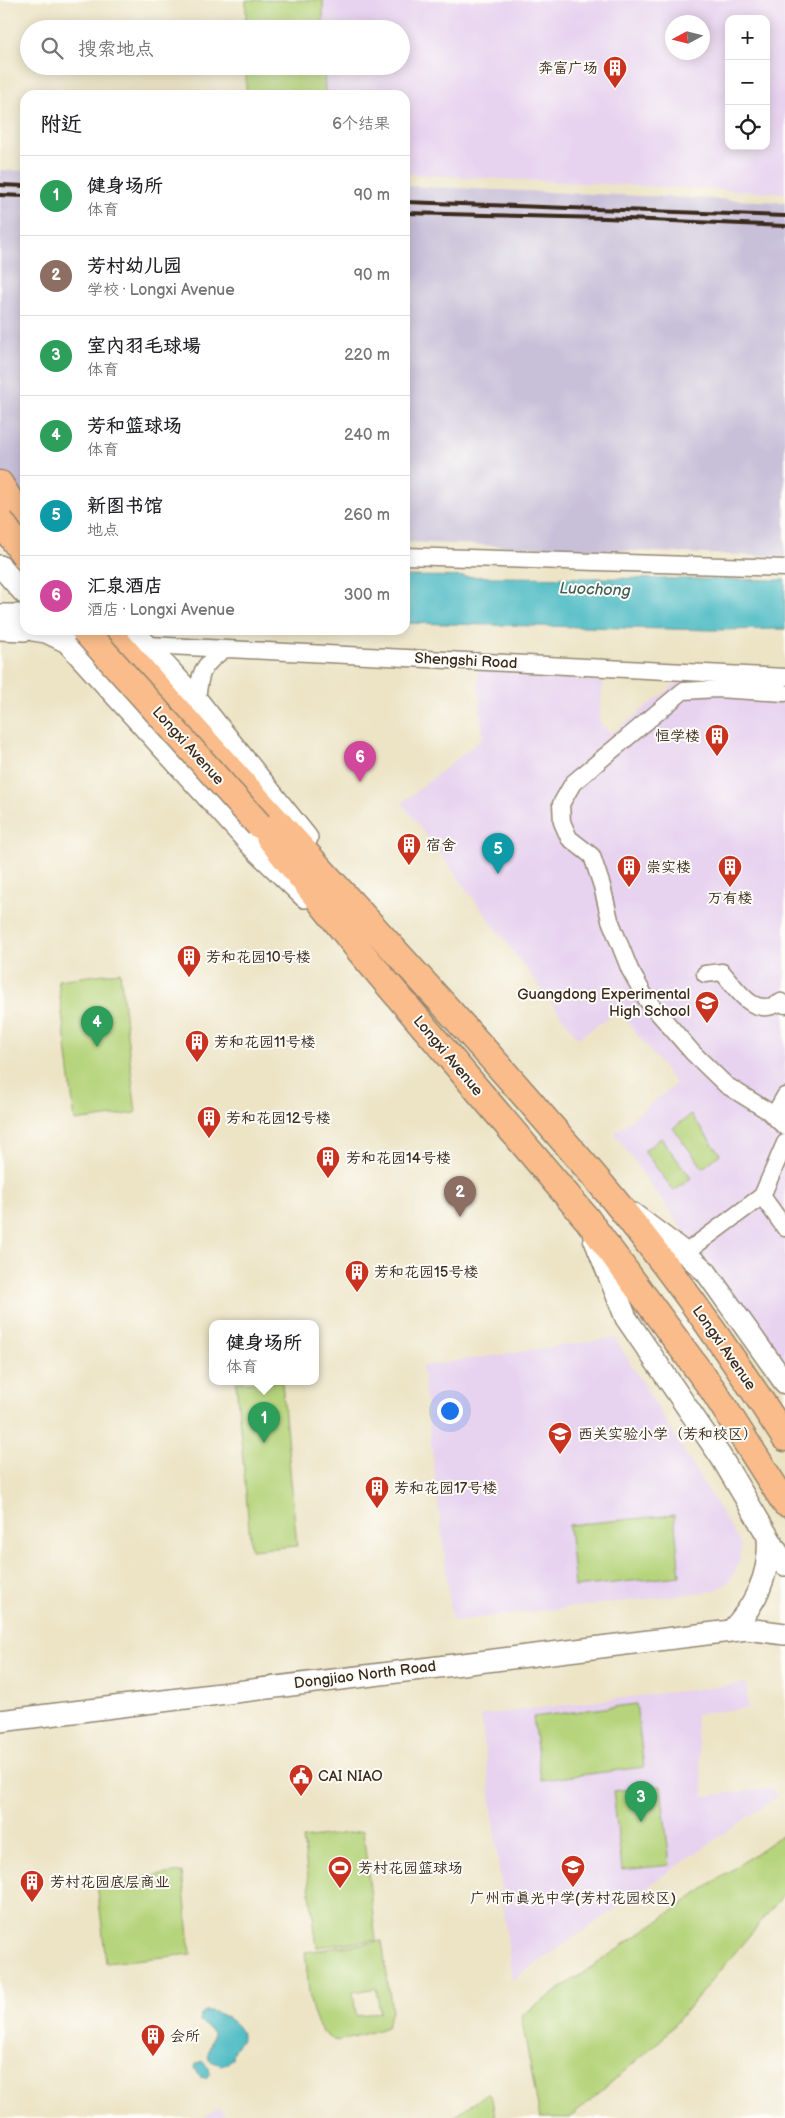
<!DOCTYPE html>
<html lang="zh">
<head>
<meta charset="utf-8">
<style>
	body { margin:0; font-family:"Balsamiq Sans","LXGW WenKai TC",sans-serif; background:#f2f2f2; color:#202124 }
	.controls { position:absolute; right:15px; top:15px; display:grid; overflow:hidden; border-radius:10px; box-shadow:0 2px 12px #0003 }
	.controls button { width:45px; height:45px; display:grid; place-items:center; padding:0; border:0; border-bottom:1px solid #e0e0e0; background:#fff; color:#202124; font:25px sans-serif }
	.compass { position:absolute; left:665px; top:15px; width:45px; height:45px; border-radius:50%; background:#fff; box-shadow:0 2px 12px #0003; rotate:263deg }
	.you { position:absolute; left:449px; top:1410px; width:18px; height:18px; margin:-12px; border:4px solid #fff; border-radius:50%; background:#1a73e8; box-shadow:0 0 0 8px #1a73e833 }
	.badge { display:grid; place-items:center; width:32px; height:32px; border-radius:50%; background:#0f766e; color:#fff; font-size:16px; font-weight:700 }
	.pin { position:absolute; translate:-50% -41px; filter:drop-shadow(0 1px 2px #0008) }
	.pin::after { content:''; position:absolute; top:26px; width:18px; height:15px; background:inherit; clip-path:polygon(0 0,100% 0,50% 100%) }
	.popup { position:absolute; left:209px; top:1320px; width:110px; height:65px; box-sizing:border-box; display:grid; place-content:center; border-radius:10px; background:#fff; filter:drop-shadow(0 1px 4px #0005); font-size:16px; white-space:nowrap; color:#757577 }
	.popup b { font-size:19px; color:#202124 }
	.popup::after { content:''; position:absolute; left:50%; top:100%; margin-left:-10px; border:10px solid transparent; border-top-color:#fff }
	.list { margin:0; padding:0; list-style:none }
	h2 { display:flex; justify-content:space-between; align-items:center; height:65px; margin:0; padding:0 20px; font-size:21px }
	h2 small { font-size:16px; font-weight:400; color:#757577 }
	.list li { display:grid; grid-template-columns:32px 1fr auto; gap:15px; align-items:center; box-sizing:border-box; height:80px; padding:0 20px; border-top:1px solid #e0e0e0 }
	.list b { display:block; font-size:19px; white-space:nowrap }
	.list p { margin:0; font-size:16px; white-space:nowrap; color:#757577 }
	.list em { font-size:16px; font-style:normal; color:#757577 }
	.icon { flex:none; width:28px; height:28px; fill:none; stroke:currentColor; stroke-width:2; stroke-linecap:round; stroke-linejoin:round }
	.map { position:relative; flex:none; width:785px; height:2118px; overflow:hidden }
	.search { position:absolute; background:#fff; box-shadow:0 2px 12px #0003; left:20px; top:20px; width:390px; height:55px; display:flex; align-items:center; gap:12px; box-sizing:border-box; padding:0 18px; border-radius:28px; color:#757577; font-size:19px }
	.panel { position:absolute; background:#fff; box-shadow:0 2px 12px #0003; left:20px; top:90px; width:390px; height:545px; border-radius:15px }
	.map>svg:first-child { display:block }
	.built { fill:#e7d2ef; fill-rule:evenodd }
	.industrial { fill:#c8bfd8 }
	.green { fill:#b6d47b; stroke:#787f4c; fill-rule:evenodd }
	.water { fill:#4dbbc4; stroke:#447271 }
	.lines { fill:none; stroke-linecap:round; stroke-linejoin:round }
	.minor-casing { stroke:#948772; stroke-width:19 }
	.tertiary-casing { stroke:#948772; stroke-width:24 }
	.primary-casing { stroke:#948772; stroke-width:29 }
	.minor { stroke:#fff; stroke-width:16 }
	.tertiary { stroke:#fff; stroke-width:21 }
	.primary { stroke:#f9bc8a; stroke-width:26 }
	.rail { stroke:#3b2a1e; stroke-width:4 }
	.primary-bridge-casing { stroke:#948772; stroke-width:29; stroke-linecap:butt }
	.primary-bridge { stroke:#f9bc8a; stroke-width:26 }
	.labels { text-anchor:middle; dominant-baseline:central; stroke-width:4; stroke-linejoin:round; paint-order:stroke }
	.poi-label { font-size:15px; fill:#3b2a1e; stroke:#fdfcf7; text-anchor:start }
	.street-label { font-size:15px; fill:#3b2a1e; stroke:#fdfcf7 }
	.water-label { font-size:16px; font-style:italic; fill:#415d58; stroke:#fdfcf7 }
</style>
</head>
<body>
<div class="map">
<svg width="785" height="2118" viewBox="0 0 785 2118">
	<rect width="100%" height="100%" fill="#fdfcf7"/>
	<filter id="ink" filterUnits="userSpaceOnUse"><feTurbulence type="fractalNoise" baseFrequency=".02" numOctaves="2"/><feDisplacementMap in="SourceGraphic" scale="10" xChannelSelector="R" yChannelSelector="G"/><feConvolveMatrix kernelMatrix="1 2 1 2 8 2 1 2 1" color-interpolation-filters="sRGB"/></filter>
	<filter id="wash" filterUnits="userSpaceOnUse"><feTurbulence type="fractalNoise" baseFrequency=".0096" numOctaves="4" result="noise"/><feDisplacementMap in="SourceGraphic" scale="20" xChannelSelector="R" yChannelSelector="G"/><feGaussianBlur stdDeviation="1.12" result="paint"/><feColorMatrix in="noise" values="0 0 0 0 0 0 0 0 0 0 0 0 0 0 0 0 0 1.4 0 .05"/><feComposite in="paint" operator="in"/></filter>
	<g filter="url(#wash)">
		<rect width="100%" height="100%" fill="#ede4c6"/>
		<path class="built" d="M323 0H785V193L405 174V95H325L324 66H401V29H323ZM729 19H766V146H729ZM672 22H702V52H672Z
			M477 669 603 682 599 721 611 734 682 679 785 684V1374L614 1133 676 1084 619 1011 578 1038 402 803 483 738Z
			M615 1338 741 1545 739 1563 729 1582 714 1591 452 1621 422 1366Z
			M746 1683 748 1708 695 1714 704 1796 771 1788 777 1797 512 1980 481 1715Z
			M219 2108 226 2118H203Z"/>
		<path class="industrial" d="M0 170 25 171V514L0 473Z
			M405 186 785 202V557L405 542Z"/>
		<path class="green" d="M246 0H323V29H246Z
			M246 66H324L325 95H246Z
			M120 972 136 1113 75 1121 58 980Z
			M691 1115 720 1154 703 1168 673 1128Z
			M661 1138 691 1178 674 1191 644 1151Z
			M236 1382H282L297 1546 251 1550Z
			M674 1515 680 1576 575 1587 569 1525Z
			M636 1704 644 1767 541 1780 533 1717Z
			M661 1786 670 1865 622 1870 613 1791Z
			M363 1831 376 1940 317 1947 303 1839Z
			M782 1835 785 1840V1893L664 2037 570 2118H540L521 2016Z
			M182 1872 191 1954 106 1963 97 1883Z
			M382 1941 392 2011 387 2026 382 2029 338 2041C306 2033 309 1980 305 1952ZM376 1988 380 2012 356 2016 353 1992Z
			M488 2093 492 2099 495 2118H452Z"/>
		<path class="water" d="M405 576 785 580V629L714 630 405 623Z
			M205 2011C217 2009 246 2025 242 2040 240 2042 237 2044 236 2047 228 2057 239 2061 220 2065L209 2060C206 2049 213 2043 213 2032L200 2022 201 2014Z
			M202 2061 209 2068 210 2073 206 2078 200 2077 195 2068 196 2064Z"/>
	</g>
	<g filter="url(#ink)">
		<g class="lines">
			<defs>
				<path id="minor" d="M405 556 785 568
					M148 645 785 677
					M785 693 717 689 683 691 573 783 561 804 562 822 569 838 592 856 602 886 610 920 630 970 647 1000 693 1053 726 1085 768 1111 785 1127
					M197 700C200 672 201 666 225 649
					M705 974 722 972C738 990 753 1019 781 1002L785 1005
					M774 1115 785 1096
					M762 1196 785 1228
					M685 1253 762 1196 785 1143"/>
				<path id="tertiary" d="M0 566 25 594
					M0 615H25
					M0 629 25 630
					M33 630 46 632 67 642
					M56 630 253 847 305 897
					M133 630 197 700 307 838
					M633 1214 685 1253 706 1272 785 1383
					M594 1238 626 1318 721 1457 785 1565
					M731 1631C756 1604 771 1574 768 1537
					M0 1721 747 1629 785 1634"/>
				<path id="primary" d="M0 484 25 525
					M107 630C245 792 393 944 532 1104 559 1136 588 1168 615 1201 676 1276 732 1356 785 1438
					M269 837 359 950 587 1219 713 1390 785 1503"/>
			</defs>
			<use href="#minor" class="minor-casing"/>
			<use href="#tertiary" class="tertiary-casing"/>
			<use href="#primary" class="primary-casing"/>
			<use href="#minor" class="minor"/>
			<use href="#tertiary" class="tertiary"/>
			<use href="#primary" class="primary"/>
			<path class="rail" d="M0 185 25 186
				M0 195 25 196
				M405 202 785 216
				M405 213 605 218 785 226"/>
			<defs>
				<path id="primary-bridge" d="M0 520 25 556
					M84 630 259 825"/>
			</defs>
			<use href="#primary-bridge" class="primary-bridge-casing"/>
			<use href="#primary-bridge" class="primary-bridge"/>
		</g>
	</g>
	<defs>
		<symbol id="building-pin" viewBox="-11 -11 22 30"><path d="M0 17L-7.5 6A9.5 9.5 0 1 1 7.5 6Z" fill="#c8321e" stroke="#fdfcf7"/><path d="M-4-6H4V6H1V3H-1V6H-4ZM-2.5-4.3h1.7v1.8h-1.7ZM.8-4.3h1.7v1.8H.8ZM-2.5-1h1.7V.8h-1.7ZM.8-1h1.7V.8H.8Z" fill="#fff"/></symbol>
		<symbol id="school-pin" viewBox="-11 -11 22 30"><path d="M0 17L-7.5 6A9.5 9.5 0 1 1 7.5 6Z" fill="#c8321e" stroke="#fdfcf7"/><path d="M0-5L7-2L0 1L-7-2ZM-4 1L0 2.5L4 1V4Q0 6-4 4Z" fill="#fff"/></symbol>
		<symbol id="civic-pin" viewBox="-11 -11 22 30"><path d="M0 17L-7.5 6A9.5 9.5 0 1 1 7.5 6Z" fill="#c8321e" stroke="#fdfcf7"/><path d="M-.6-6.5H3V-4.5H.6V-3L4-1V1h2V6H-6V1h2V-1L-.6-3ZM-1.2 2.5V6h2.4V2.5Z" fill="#fff"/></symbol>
		<symbol id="stadium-pin" viewBox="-11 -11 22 30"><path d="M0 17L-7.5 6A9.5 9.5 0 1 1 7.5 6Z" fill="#c8321e" stroke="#fdfcf7"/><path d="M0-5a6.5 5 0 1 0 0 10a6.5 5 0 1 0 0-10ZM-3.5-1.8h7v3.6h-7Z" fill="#fff"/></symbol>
	</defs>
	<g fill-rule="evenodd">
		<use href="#building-pin" x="601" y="54" width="28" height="38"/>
		<use href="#building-pin" x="703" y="722" width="28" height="38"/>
		<use href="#building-pin" x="395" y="831" width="28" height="38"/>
		<use href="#building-pin" x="615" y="853" width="28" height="38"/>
		<use href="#building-pin" x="716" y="853" width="28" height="38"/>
		<use href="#building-pin" x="175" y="943" width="28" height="38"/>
		<use href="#school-pin" x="693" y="989" width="28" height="38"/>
		<use href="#building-pin" x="183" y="1028" width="28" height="38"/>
		<use href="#building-pin" x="195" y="1104" width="28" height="38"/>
		<use href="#building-pin" x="314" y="1144" width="28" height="38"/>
		<use href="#building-pin" x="343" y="1258" width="28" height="38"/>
		<use href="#school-pin" x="546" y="1420" width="28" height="38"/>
		<use href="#building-pin" x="363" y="1474" width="28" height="38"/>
		<use href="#civic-pin" x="287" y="1762" width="28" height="38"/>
		<use href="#school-pin" x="559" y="1853" width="28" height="38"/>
		<use href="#stadium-pin" x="326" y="1854" width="28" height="38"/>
		<use href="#building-pin" x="18" y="1868" width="28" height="38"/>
		<use href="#building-pin" x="139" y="2022" width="28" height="38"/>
	</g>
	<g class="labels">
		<g class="poi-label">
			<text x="598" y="68" text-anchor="end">奔富广场</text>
			<text x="700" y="736" text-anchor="end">恒学楼</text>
			<text x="426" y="845">宿舍</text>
			<text x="646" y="867">崇实楼</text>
			<text x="730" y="898" text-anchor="middle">万有楼</text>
			<text x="206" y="957">芳和花园10号楼</text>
			<text x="690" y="994" text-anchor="end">Guangdong Experimental<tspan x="690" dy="17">High School</tspan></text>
			<text x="214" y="1042">芳和花园11号楼</text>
			<text x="226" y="1118">芳和花园12号楼</text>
			<text x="346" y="1158">芳和花园14号楼</text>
			<text x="374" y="1272">芳和花园15号楼</text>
			<text x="578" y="1434">西关实验小学（芳和校区）</text>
			<text x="394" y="1488">芳和花园17号楼</text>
			<text x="318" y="1776">CAI NIAO</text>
			<text x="358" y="1868">芳村花园篮球场</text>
			<text x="50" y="1882">芳村花园底层商业</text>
			<text x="573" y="1898" text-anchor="middle">广州市真光中学(芳村花园校区)</text>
			<text x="170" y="2036">会所</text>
		</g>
		<g class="street-label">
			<text transform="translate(466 661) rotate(3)">Shengshi Road</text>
			<text transform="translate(188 746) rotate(48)">Longxi Avenue</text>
			<text transform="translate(448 1056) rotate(50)">Longxi Avenue</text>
			<text transform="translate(724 1348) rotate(55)">Longxi Avenue</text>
			<text transform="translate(365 1675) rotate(-7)">Dongjiao North Road</text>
		</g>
		<g class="water-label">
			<text transform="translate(595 590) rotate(2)">Luochong</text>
		</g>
	</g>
</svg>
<div class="controls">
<button>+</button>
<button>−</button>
<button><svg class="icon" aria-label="locate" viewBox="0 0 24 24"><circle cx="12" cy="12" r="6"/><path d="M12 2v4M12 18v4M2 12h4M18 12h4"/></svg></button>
</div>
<svg class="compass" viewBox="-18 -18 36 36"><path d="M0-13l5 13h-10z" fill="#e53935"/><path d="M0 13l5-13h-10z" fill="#757577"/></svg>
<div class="you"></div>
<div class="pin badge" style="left:264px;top:1443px;background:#2e9e5b">1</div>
<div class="popup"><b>健身场所</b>体育</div>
<div class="pin badge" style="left:460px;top:1217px;background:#8d6e63">2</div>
<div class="pin badge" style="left:641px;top:1822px;background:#2e9e5b">3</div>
<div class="pin badge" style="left:97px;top:1047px;background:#2e9e5b">4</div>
<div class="pin badge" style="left:498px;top:874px;background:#0f9aa8">5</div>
<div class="pin badge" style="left:360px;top:782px;background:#d1479c">6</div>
<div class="search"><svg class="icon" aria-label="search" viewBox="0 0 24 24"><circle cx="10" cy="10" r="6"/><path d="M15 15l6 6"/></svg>搜索地点</div>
<section class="panel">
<h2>附近<small>6个结果</small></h2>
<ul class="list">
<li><span class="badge" style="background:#2e9e5b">1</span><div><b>健身场所</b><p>体育</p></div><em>90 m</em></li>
<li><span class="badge" style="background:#8d6e63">2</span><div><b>芳村幼儿园</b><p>学校 · Longxi Avenue</p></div><em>90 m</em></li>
<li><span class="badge" style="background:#2e9e5b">3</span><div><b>室內羽毛球場</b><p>体育</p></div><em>220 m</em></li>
<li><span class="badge" style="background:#2e9e5b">4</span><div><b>芳和篮球场</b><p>体育</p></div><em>240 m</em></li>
<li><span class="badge" style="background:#0f9aa8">5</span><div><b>新图书馆</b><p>地点</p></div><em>260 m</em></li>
<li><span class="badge" style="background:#d1479c">6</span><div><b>汇泉酒店</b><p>酒店 · Longxi Avenue</p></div><em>300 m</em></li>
</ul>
</section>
</div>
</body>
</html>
